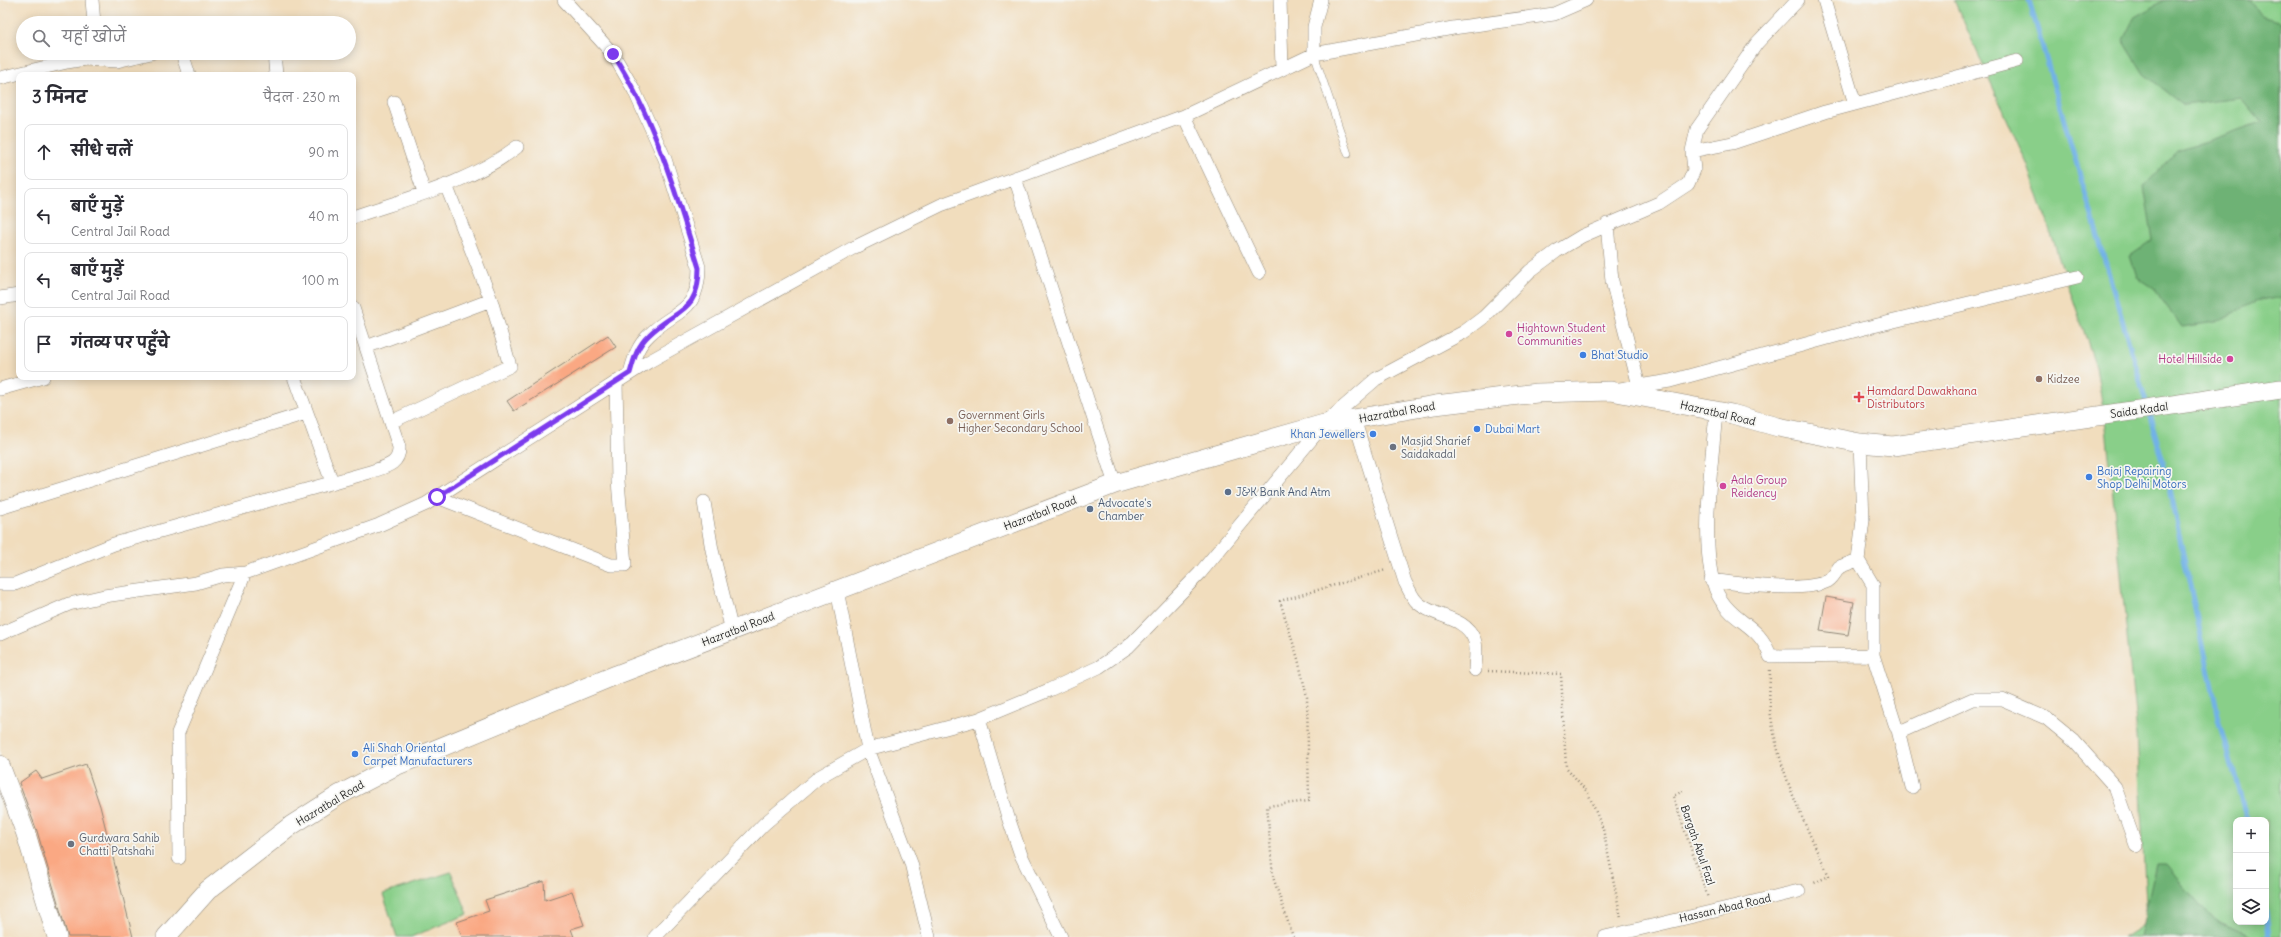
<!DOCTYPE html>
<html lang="hi">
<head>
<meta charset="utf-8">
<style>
	body { margin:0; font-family:Delius,"Playpen Sans Deva",sans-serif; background:#f7f7f7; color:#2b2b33 }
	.controls { position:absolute; right:12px; bottom:12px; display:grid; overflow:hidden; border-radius:8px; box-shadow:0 2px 10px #0003 }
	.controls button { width:36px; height:36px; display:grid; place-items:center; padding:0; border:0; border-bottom:1px solid #e1e1e2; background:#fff; color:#2b2b33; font:20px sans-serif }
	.stop { position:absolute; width:12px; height:12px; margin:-9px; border:3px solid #7c3aed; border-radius:50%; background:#fff }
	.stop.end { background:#7c3aed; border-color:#fff; box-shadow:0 1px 4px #0008 }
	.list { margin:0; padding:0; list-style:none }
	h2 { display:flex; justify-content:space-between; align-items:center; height:52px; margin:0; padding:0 16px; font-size:17px }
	h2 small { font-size:13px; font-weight:400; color:#7c7c81 }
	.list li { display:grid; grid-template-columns:26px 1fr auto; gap:12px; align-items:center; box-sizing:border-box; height:56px; margin:0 8px 8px; padding:0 8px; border:1px solid #e1e1e2; border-radius:8px }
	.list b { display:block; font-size:15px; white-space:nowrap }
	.list p { margin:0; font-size:13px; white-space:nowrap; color:#7c7c81 }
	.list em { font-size:13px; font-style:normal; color:#7c7c81 }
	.icon { flex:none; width:22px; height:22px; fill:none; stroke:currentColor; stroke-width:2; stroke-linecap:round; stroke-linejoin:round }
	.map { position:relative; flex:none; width:2281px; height:937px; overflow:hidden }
	.search { position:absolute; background:#fff; box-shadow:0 2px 10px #0003; left:16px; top:16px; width:340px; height:44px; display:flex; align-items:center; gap:10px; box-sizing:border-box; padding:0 14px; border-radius:22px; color:#7c7c81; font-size:15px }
	.panel { position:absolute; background:#fff; box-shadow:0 2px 10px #0003; left:16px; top:72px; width:340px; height:308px; border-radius:8px }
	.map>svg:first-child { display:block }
	.green { fill:#89cf89; stroke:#5a7d5a; fill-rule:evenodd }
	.forest { fill:#6eb275; stroke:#4c6e50 }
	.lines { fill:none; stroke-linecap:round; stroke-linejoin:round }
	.stream { stroke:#72b2e6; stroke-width:5 }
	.building { fill:#faa883 }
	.lane-casing { stroke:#8e8474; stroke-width:8 }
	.street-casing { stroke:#8e8474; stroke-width:14 }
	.secondary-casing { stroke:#8e8474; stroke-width:20 }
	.path { stroke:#8e8474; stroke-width:2.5; stroke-dasharray:1 3; stroke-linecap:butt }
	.lane { stroke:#fff; stroke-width:7 }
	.street { stroke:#fff; stroke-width:13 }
	.secondary { stroke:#fff; stroke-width:19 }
	.route { stroke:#7c3aed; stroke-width:5 }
	.hotel-dot { fill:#d1479c; stroke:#f6f6f2; stroke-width:1.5 }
	.shop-dot { fill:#3f7fe0; stroke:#f6f6f2; stroke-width:1.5 }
	.education-dot { fill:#8d6e63; stroke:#f6f6f2; stroke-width:1.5 }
	.health-dot { fill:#e0444e; stroke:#f6f6f2; stroke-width:1.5 }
	.worship-dot { fill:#6b7280; stroke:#f6f6f2; stroke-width:1.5 }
	.service-dot { fill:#5c6f8a; stroke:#f6f6f2; stroke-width:1.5 }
	.labels { text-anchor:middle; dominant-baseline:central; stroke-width:3.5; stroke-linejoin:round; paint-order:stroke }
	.hotel-label { font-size:11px; fill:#b23c85; stroke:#f6f6f2; text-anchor:start }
	.shop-label { font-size:11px; fill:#366cbe; stroke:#f6f6f2; text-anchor:start }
	.education-label { font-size:11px; fill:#785e54; stroke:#f6f6f2; text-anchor:start }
	.health-label { font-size:11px; fill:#be3a42; stroke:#f6f6f2; text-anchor:start }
	.street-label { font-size:11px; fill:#2b2b2b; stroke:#f6f6f2 }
	.worship-label { font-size:11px; fill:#5b616d; stroke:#f6f6f2; text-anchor:start }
	.service-label { font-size:11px; fill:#4e5e75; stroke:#f6f6f2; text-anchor:start }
</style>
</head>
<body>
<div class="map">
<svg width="2281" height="937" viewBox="0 0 2281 937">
	<rect width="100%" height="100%" fill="#f6f6f2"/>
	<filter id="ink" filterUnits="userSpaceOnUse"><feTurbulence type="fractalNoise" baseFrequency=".025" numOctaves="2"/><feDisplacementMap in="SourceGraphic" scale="8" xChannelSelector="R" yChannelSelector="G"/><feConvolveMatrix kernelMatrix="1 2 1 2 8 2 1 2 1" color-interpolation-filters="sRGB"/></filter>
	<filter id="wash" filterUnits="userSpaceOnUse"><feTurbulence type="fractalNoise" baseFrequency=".012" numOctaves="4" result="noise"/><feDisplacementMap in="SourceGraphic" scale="16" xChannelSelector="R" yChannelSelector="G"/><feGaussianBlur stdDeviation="0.9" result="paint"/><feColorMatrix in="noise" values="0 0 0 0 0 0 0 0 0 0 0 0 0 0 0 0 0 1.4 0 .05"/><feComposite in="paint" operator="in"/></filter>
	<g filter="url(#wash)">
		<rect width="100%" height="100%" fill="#f1ddbd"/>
		<path class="green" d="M1954 0H2281V937H2123L2147 922 2137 735 2106 427 2096 367 2028 166ZM2236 820H2266V922H2236Z
			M451 872 468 914 411 937H397L383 894Z"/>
		<path class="forest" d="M2165 0H2249L2261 16 2281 22V297L2255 302 2215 322 2182 327 2154 289 2137 278 2130 256 2153 240 2144 186 2178 151 2261 122 2241 98 2184 105 2144 74 2123 40 2134 18Z
			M2156 864H2166L2201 907 2221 922 2253 937H2140Z"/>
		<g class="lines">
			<path class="stream" d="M2029 0 2147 405
				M2149 413 2163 461 2219 719 2247 820
				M2266 911 2269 937"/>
		</g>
		<g id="blocks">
			<path class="building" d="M608 335 616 347 514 411 507 401Z
				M1826 597 1854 602 1848 635 1820 631Z
				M86 764 100 806 133 937H68L37 831 19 783 36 771 42 779Z
				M544 881 545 900 572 891 584 925 571 929 574 937H462L457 922 489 911 485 900Z"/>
		</g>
	</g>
	<g filter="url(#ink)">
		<use href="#blocks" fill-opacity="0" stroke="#8e8474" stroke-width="1"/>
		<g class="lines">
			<defs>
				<path id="lane" d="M1314 54 1348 154"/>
				<path id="street" d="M92 0 94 23
					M564 0 613 54 634 90 665 159 699 267C699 314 675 309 649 335 637 346 634 359 630 373
					M1280 0 1282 69
					M1824 0 1855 104
					M182 53 189 75
					M274 53 276 75
					M1314 54V27L1321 0
					M0 78 67 62 85 59 117 61 151 53
					M394 102 424 192
					M1184 116 1259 273
					M1692 151 1732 143 1825 112 2017 61
					M1015 178 1115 484
					M353 217C408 198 470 183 517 147
					M1607 224 1612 281 1639 386
					M0 298 19 295
					M366 347 491 300
					M294 377 332 482
					M0 389 43 377
					M1620 389 1670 381 1861 329 2077 277
					M1716 411C1713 458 1696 563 1721 600 1736 624 1760 625 1770 656L1873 655 1896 727 1902 731 1973 699H2002L2046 718 2074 741 2115 787 2136 846
					M1354 419 1405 582C1409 589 1412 598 1418 603 1435 618 1465 616 1474 639 1478 648 1475 661 1475 670
					M391 422 510 366 491 300 446 185
					M1860 443 1863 520 1858 560 1873 585V655
					M437 497 611 565H625L618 481 616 382
					M704 502 712 550 732 631
					M0 508 306 413
					M1711 580C1738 584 1804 593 1828 581 1833 578 1836 572 1839 567L1858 560
					M0 584H15L114 544 370 472C384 467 400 465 399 447L353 308
					M837 590 868 749 911 863 929 937
					M0 634 69 604 104 596 196 583 223 575 245 573 379 525 426 504 648 362 853 248 941 205 1184 116 1314 54 1453 28 1554 14 1586 0
					M979 719 1008 817 1021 855 1061 937
					M1898 730 1912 787
					M179 858 178 733 245 573
					M655 937 764 824 819 777 868 749 979 719 1049 690 1099 667 1128 647 1200 573 1324 424 1376 379 1464 332 1484 317 1530 271 1557 251 1582 236 1659 203 1688 184 1694 170 1692 151 1697 129 1757 43 1798 0
					M1605 937 1799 891"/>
				<path id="secondary" d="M0 765 26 834 57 937
					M166 937 208 890 292 825 339 795 393 767 616 675 1115 484 1239 448 1324 424 1435 405 1537 393 1611 391 1732 414 1778 427 1860 443 1893 446 2281 389"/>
			</defs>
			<use href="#lane" class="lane-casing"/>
			<use href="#street" class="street-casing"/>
			<use href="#secondary" class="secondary-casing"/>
			<path class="path" d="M1770 670C1770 685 1768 701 1771 716 1779 773 1805 824 1829 876L1812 884
				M1488 671 1561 674 1566 767 1588 793 1603 829 1621 918
				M1683 791 1673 796 1708 898
				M1293 937 1273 877 1267 806 1309 801 1307 697 1298 659 1280 601 1386 570"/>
			<use href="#lane" class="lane"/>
			<use href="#street" class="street"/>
			<use href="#secondary" class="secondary"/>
		</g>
	</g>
	<g class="lines" filter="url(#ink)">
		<path class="route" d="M437 497 630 373C634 359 637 346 649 335 675 309 699 314 699 268 676 194 655 119 613 54"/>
	</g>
	<g class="hotel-dot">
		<circle cx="1509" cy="334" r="4"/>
		<circle cx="2230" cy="359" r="4"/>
		<circle cx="1723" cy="486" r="4"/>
	</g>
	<g class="shop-dot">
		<circle cx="1583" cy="355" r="4"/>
		<circle cx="1477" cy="429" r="4"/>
		<circle cx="1373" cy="434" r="4"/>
		<circle cx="2089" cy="477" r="4"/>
		<circle cx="355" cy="754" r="4"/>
	</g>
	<g class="education-dot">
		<circle cx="2039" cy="379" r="4"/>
		<circle cx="950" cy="421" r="4"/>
	</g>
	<path class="health-dot" d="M1857 391h4v4h4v4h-4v4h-4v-4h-4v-4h4z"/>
	<g class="worship-dot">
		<circle cx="1393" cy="447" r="4"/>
		<circle cx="71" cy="844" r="4"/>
	</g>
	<g class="service-dot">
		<circle cx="1228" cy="492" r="4"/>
		<circle cx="1090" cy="509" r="4"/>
	</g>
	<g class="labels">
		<g class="hotel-label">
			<text x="1517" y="328">Hightown Student<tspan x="1517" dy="13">Communities</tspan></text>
			<text x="2222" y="359" text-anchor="end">Hotel Hillside</text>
			<text x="1731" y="480">Aala Group<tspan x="1731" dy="13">Reidency</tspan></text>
		</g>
		<g class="shop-label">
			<text x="1591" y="355">Bhat Studio</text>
			<text x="1485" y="429">Dubai Mart</text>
			<text x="1365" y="434" text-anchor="end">Khan Jewellers</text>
			<text x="2097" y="471">Bajaj Repairing<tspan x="2097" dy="13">Shop Delhi Motors</tspan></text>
			<text x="363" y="748">Ali Shah Oriental<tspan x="363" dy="13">Carpet Manufacturers</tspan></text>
		</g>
		<g class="education-label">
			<text x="2047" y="379">Kidzee</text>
			<text x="958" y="415">Government Girls<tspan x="958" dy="13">Higher Secondary School</tspan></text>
		</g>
		<g class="health-label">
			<text x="1867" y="391">Hamdard Dawakhana<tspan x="1867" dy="13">Distributors</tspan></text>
		</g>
		<g class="street-label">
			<text transform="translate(2139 410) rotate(-8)">Saida Kadal</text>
			<text transform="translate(1397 412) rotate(-10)">Hazratbal Road</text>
			<text transform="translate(1718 413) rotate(13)">Hazratbal Road</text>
			<text transform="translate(1040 513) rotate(-21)">Hazratbal Road</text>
			<text transform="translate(738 629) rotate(-21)">Hazratbal Road</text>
			<text transform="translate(330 803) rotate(-31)">Hazratbal Road</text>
			<text transform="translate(1698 845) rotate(71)">Bargah Abul Fazl</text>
			<text transform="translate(1725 908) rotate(-13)">Hassan Abad Road</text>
		</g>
		<g class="worship-label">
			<text x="1401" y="441">Masjid Sharief<tspan x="1401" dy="13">Saidakadal</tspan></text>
			<text x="79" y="838">Gurdwara Sahib<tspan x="79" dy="13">Chatti Patshahi</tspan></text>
		</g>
		<g class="service-label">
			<text x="1236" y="492">J&amp;K Bank And Atm</text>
			<text x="1098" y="503">Advocate's<tspan x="1098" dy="13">Chamber</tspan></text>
		</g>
	</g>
</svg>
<div class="controls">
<button>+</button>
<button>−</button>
<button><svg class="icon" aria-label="layers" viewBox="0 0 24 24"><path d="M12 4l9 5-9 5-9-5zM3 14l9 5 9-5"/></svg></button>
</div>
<div class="stop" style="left:437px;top:497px"></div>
<div class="stop end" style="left:613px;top:54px"></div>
<div class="search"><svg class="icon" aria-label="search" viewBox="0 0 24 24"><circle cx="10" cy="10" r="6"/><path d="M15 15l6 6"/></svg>यहाँ खोजें</div>
<section class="panel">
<h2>3 मिनट<small>पैदल · 230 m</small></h2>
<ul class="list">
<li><svg class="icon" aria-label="ahead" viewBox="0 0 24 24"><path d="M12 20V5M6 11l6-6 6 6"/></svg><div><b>सीधे चलें</b></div><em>90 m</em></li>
<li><svg class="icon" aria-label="left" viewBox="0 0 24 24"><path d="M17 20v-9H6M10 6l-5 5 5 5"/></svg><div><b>बाएँ मुड़ें</b><p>Central Jail Road</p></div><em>40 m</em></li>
<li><svg class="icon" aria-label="left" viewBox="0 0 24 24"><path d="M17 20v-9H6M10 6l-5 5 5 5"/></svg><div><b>बाएँ मुड़ें</b><p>Central Jail Road</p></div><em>100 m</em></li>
<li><svg class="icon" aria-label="arrive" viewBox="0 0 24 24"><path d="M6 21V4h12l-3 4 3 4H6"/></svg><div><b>गंतव्य पर पहुँचे</b></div></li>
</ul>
</section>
</div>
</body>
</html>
